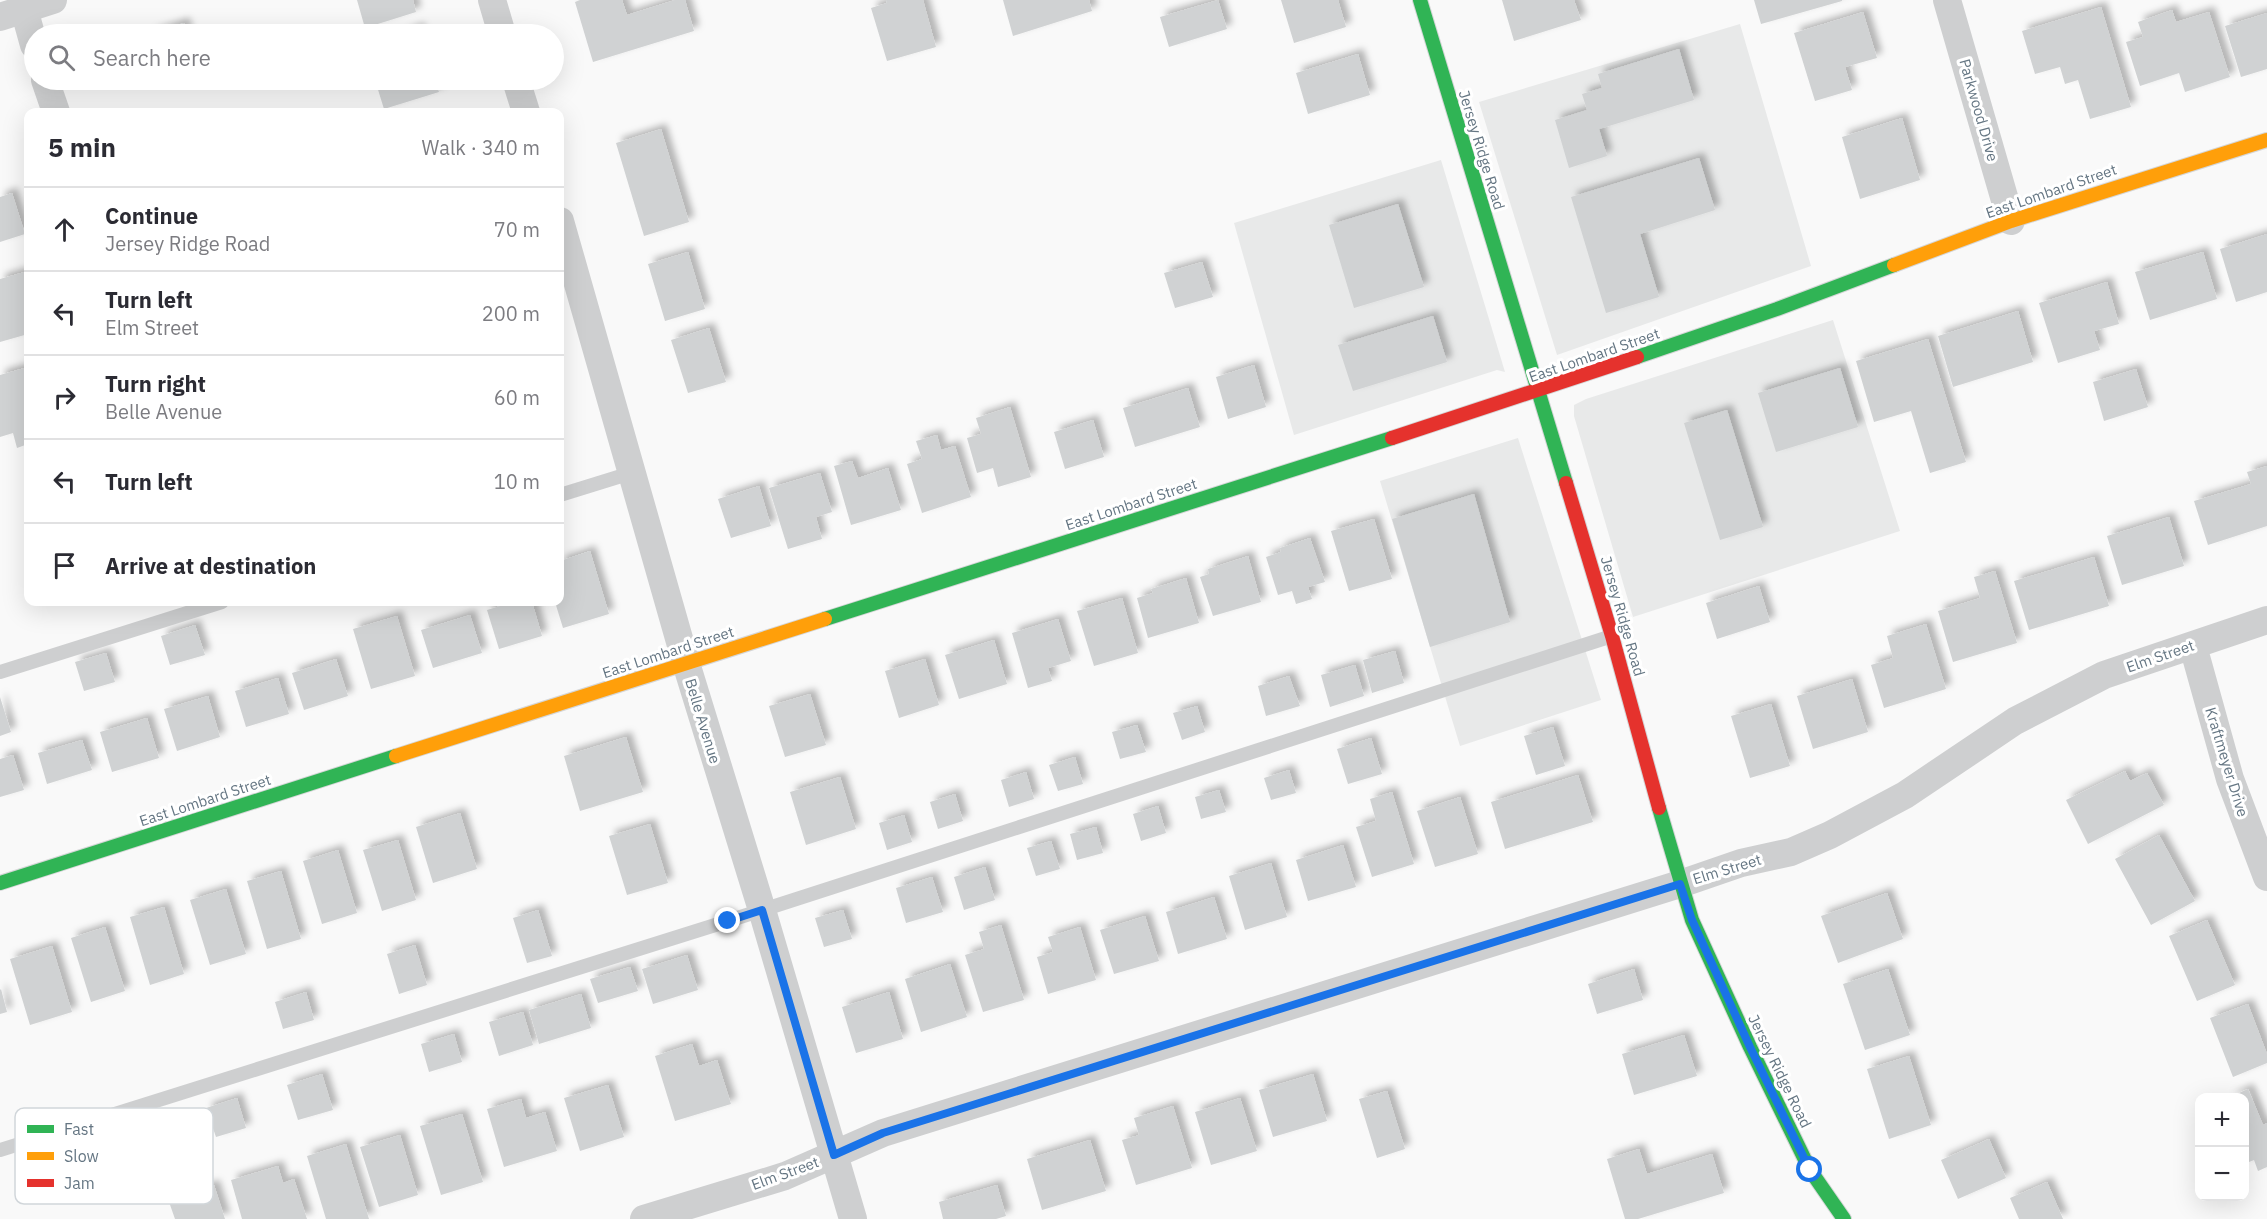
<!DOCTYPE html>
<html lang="en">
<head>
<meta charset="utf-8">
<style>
	body { margin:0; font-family:"IBM Plex Sans",sans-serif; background:#f2f2f3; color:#2b2b33 }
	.controls { position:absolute; right:18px; bottom:18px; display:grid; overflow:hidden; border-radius:12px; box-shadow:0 6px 24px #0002 }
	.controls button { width:54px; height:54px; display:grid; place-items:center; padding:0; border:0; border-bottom:2px solid #e1e1e2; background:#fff; color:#2b2b33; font:30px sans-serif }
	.stop { position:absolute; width:18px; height:18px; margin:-14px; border:4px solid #1a73e8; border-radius:50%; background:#fff }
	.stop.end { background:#1a73e8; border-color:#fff; box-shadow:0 2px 6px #0008 }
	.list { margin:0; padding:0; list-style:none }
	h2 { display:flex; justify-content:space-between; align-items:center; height:78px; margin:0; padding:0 24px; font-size:26px }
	h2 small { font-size:20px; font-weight:400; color:#7c7c81 }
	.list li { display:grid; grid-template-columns:39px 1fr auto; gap:18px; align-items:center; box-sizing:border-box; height:84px; padding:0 24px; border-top:2px solid #e1e1e2 }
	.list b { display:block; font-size:22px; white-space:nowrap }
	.list p { margin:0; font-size:20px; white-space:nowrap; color:#7c7c81 }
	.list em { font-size:20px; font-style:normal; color:#7c7c81 }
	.icon { flex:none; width:33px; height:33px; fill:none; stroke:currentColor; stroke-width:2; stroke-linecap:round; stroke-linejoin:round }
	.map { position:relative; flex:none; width:2267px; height:1219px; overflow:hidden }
	.search { position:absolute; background:#fff; box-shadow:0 6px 24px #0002; left:24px; top:24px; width:540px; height:66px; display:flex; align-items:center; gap:15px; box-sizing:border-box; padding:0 21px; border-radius:33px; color:#7c7c81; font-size:22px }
	.panel { position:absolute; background:#fff; box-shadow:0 6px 24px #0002; left:24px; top:108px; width:540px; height:498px; border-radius:12px }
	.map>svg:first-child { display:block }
	.built { fill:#e8e9e9 }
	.building { fill:#d0d2d3; filter:url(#shadow) }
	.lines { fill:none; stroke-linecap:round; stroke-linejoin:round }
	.fast-casing { stroke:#d5d6d7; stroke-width:16 }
	.slow-casing { stroke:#d5d6d7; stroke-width:16 }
	.jam-casing { stroke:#d5d6d7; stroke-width:16 }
	.lane { stroke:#cecfd0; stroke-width:14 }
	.street { stroke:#cecfd0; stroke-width:28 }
	.fast { stroke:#30b455; stroke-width:14 }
	.slow { stroke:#ff9f0a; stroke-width:14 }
	.jam { stroke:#e5322d; stroke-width:14 }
	.route { stroke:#1a73e8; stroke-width:8 }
	.labels { text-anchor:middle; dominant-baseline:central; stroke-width:6; stroke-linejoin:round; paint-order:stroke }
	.street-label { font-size:15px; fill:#657683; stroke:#fff }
	.key { fill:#fff; stroke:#d1d6da; stroke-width:1.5 }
	.key-label { font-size:16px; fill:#657683 }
</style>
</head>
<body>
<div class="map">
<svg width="2267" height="1219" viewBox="0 0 2267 1219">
	<defs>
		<filter id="shadow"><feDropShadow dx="5.5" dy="-5.5" stdDeviation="3" flood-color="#0004"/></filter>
	</defs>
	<rect width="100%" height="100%" fill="#f9f9f9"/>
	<path class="built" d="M1740 24 1811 266 1557 355 1479 102Z
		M1441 160 1505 372 1497 370 1294 435 1234 223Z
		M1833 320 1900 531 1633 617 1574 416V405L1586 399Z
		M1518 438 1601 700 1460 746 1380 481Z"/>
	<path class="building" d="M357 0H413L416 12 365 28Z
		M580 0H622L627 15 675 0H685L694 31 593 62 575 2Z
		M886 0H923L936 47 887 61 871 8 887 3Z
		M1003 0H1089L1092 11 1013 36Z
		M1218 0 1227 29 1169 47 1160 17Z
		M1281 0H1338L1346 27 1294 43Z
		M1502 0H1574L1581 20 1514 41Z
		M1754 0H1842V1L1761 24Z
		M2101 7 2131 107 2090 119 2078 80 2065 84 2060 67 2035 74 2022 31Z
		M2172 10 2176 22 2209 12 2230 77 2185 92 2179 73 2140 86 2126 42 2143 37 2138 22Z
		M1863 12 1877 58 1845 67 1852 90 1815 101 1794 33Z
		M2267 13V69L2241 77 2225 26Z
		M184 23 188 34H148Z
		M419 28 421 34H401Z
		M1679 49 1694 100 1599 129 1607 156 1569 168 1555 120 1587 110 1582 94 1602 88 1598 74Z
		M1358 54 1370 95 1308 114 1296 73Z
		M118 80H139L120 86Z
		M375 80H435L439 92 384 109Z
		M1902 118 1920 180 1860 199 1842 137Z
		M661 129 689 222 644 236 616 143Z
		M1699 158 1715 210 1640 234 1659 297 1606 313 1571 197Z
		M12 193 25 234 0 242V197Z
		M1398 204 1424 287 1354 308 1329 225Z
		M2267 234V292L2236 302 2220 249Z
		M688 252 705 309 665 321 648 264Z
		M2203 252 2217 299 2150 320 2135 272Z
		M1202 262 1213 297 1175 308 1164 273Z
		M28 271V334L0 342V279Z
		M2107 282 2119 324 2094 331 2100 350 2058 363 2039 303Z
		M2018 311 2033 362 1953 387 1938 336Z
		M1433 316 1447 362 1353 391 1338 345Z
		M709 328 726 382 688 393 671 340Z
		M1928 339 1966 462 1930 473 1911 411 1874 422 1856 361Z
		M1254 365 1266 407 1228 419 1216 377Z
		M28 367V444L17 448 13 433 0 437V375Z
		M1840 368 1858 427 1776 452 1758 393Z
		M2136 369 2148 407 2104 421 2093 382Z
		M1188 388 1200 427 1135 447 1123 408Z
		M1010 407 1031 477 998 487 993 468 977 473 967 438 981 434 976 418Z
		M1727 410 1763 527 1720 540 1684 423Z
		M1093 420 1104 457 1065 469 1054 432Z
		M937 435 941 450 955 446 971 497 922 513 907 464 922 459 916 441Z
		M852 461 858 478 888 468 901 510 851 525 834 466Z
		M2267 466V526L2208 545 2194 501 2251 484 2247 472Z
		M820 473 832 512 816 517 822 539 788 549 769 488Z
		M759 486 771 526 731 538 718 499Z
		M1474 494 1510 622 1430 647 1392 519Z
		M2169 517 2184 566 2122 585 2107 536Z
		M1374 519 1392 579 1349 591 1331 531Z
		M1310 538 1325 582 1308 587 1312 599 1296 604 1292 591 1278 595 1266 557 1281 552 1280 548Z
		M590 551 609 614 563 628 555 602H560V561Z
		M1248 556 1261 602 1213 616 1200 577 1209 574 1208 569Z
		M2094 557 2109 606 2029 630 2014 581Z
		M1995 571 2017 643 1953 662 1938 611 1980 598 1974 577Z
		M1186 578 1199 623 1148 638 1137 598 1153 593 1151 589Z
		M1759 586 1770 622 1717 639 1706 603Z
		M1122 598 1138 653 1094 666 1077 611Z
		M514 602H532L542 636 499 649 487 610Z
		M470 615 482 653 433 668 421 630Z
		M397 616 415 676 371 689 353 629Z
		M1058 619 1071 661 1048 668 1052 681 1028 688 1012 633Z
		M1926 624 1946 689 1884 708 1871 665 1893 658 1887 636Z
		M195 625 205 655 170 665 161 636Z
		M994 640 1007 684 959 699 945 655Z
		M1395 651 1404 683 1372 693 1363 660Z
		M106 653 115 682 84 691 75 662Z
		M336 659 348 696 304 710 292 673Z
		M925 659 939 705 899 718 885 671Z
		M1355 665 1364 696 1330 707 1321 675Z
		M1289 676 1300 706 1266 716 1258 686Z
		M278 678 289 714 246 727 235 691Z
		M1852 679 1868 732 1813 749 1797 696Z
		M810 694 826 745 785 757 769 706Z
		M208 696 220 737 177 751 164 709Z
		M0 697 11 732 0 736Z
		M1771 704 1790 766 1750 778 1731 716Z
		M1197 706 1205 732 1182 740 1173 713Z
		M147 718 159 758 112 772 100 732Z
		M1137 725 1146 752 1120 759 1112 732Z
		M1553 727 1565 766 1536 775 1524 736Z
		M626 737 643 792 580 811 564 756Z
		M1371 738 1382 774 1348 784 1337 749Z
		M82 740 92 770 47 784 38 753Z
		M13 755 24 790 0 797V759Z
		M1075 757 1083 784 1058 791 1049 765Z
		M1289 770 1296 793 1271 800 1264 778Z
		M2125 771 2130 781 2147 773 2164 805 2088 844 2066 800Z
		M1026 772 1034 799 1009 807 1001 780Z
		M1578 775 1593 822 1505 849 1491 802Z
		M840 777 856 829 806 845 790 792Z
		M1219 790 1226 812 1201 819 1195 797Z
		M1392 792 1414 864 1372 877 1356 827 1376 821 1370 799Z
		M955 794 963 821 938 829 930 802Z
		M1460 797 1478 854 1435 867 1417 811Z
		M1158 806 1166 833 1141 841 1133 814Z
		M460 813 477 869 433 883 416 827Z
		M904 815 912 842 887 850 879 823Z
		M650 824 668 883 627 895 609 836Z
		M1096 827 1103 853 1077 860 1070 834Z
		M2159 835 2195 901 2151 925 2115 859Z
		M398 840 416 900 382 911 363 850Z
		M1051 841 1060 869 1036 876 1027 848Z
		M1343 845 1356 887 1308 901 1296 860Z
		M338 850 357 913 322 924 303 861Z
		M1271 863 1287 917 1245 930 1229 876Z
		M985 867 995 900 964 910 954 877Z
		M281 871 301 939 267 949 247 881Z
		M932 877 943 912 906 923 896 888Z
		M226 889 246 954 210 965 190 900Z
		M1887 893 1903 939 1838 963 1821 916Z
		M1214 897 1227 939 1178 954 1166 912Z
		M164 907 184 974 150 985 130 917Z
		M538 910 552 956 527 963 513 918Z
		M843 910 852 939 824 947 815 918Z
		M1145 916 1159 961 1114 974 1100 930Z
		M2207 920 2235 985 2197 1001 2169 936Z
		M1001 925 1024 1000 983 1012 965 955 984 949 979 932Z
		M105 927 125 991 91 1002 71 938Z
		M1080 927 1096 980 1048 994 1037 957 1053 952 1048 937Z
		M415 945 427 985 399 994 387 954Z
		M52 946 72 1012 30 1025 10 959Z
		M687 955 698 990 653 1004 642 969Z
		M950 964 967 1017 921 1032 905 979Z
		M630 967 638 991 598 1003 590 979Z
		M1634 969 1643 1000 1597 1014 1588 984Z
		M1888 969 1910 1035 1865 1050 1843 984Z
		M1 989 7 1012 0 1014V990Z
		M306 992 314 1020 283 1029 275 1002Z
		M889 992 903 1039 856 1053 842 1007Z
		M581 994 591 1028 539 1044 529 1010Z
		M2248 1004 2267 1054V1063L2233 1077 2210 1018Z
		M523 1012 533 1045 499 1056 489 1022Z
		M454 1034 462 1062 429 1072 421 1044Z
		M1684 1035 1697 1076 1634 1095 1622 1054Z
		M692 1044 699 1066 717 1060 731 1104 675 1121 655 1056Z
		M1909 1056 1931 1125 1889 1139 1867 1069Z
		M322 1074 333 1110 298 1120 287 1085Z
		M1313 1074 1327 1121 1273 1137 1259 1090Z
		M608 1085 624 1137 580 1151 564 1098Z
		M2248 1089 2263 1125 2267 1123V1167L2258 1171 2254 1160 2244 1164V1098H2228Z
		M1387 1091 1405 1149 1377 1158 1359 1099Z
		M237 1098 246 1128 216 1137 206 1108Z
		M1240 1098 1257 1151 1211 1165 1195 1112Z
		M521 1099 526 1118 545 1112 557 1151 504 1167 487 1109Z
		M1173 1106 1192 1168 1136 1185 1122 1140 1139 1135 1134 1118Z
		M462 1114 483 1182 441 1195 420 1126Z
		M400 1135 418 1195 379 1207 360 1147Z
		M1989 1139 2006 1178 1958 1199 1941 1160Z
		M1090 1140 1106 1191 1042 1210 1027 1159Z
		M346 1144 369 1219H326L307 1156Z
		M1639 1149 1647 1174 1712 1154 1724 1193 1638 1219H1625L1607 1159Z
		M278 1166 283 1183 294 1179 307 1219H242L231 1180Z
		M2047 1182 2063 1219H2019L2010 1198Z
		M214 1185 225 1219H175L168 1199Z
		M997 1185 1006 1216 996 1219H943L939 1202Z"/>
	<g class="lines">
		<defs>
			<path id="fast" d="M1420 0 1566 483
				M1637 357 1777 309 1894 265
				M825 619 1392 438
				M1659 808 1692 920 1750 1047 1810 1170 1844 1219
				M0 883 396 756"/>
			<path id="slow" d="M1894 265 2011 221 2267 140
				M396 756 825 619"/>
			<path id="jam" d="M1392 438 1637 357
				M1566 483 1612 636 1659 808"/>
		</defs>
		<use href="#fast" class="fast-casing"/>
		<use href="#slow" class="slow-casing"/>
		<use href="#jam" class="jam-casing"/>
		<path class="lane" d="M560 495 631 473
			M0 672 222 602
			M0 1150 728 921 1612 636"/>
		<path class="street" d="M492 0 502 34
			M1947 0 2011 221
			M24 9 34 45
			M0 17 53 0
			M45 80 56 112
			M516 80 526 112
			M560 221 686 663 762 910 853 1219
			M2193 646 2230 779 2267 877
			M644 1219 785 1176 883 1133 1680 884 1741 863 1791 852 1830 835 1905 795 2015 721 2104 675 2267 620"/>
		<use href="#fast" class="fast"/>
		<use href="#slow" class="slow"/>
		<use href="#jam" class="jam"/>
	</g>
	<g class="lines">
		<path class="route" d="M728 921 762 910 834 1155 883 1133 1680 884 1692 920 1750 1047 1810 1170"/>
	</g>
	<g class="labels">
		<g class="street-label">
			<text transform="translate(1979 110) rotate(74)">Parkwood Drive</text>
			<text transform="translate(1482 150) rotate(73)">Jersey Ridge Road</text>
			<text transform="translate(2051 191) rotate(-19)">East Lombard Street</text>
			<text transform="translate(1594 355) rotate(-19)">East Lombard Street</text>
			<text transform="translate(1131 504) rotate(-18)">East Lombard Street</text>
			<text transform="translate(1623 616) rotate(74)">Jersey Ridge Road</text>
			<text transform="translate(668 652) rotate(-18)">East Lombard Street</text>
			<text transform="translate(2160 656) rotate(-19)">Elm Street</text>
			<text transform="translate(703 721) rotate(73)">Belle Avenue</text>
			<text transform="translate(2227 762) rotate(73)">Kraftmeyer Drive</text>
			<text transform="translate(205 800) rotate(-18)">East Lombard Street</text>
			<text transform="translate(1727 869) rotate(-17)">Elm Street</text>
			<text transform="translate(1780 1071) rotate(64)">Jersey Ridge Road</text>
			<text transform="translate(785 1173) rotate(-20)">Elm Street</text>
		</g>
	</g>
	<rect x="15" y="1108" width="198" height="96" rx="9" class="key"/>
	<rect x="27" y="1125" width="27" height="8" fill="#30b455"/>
	<rect x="27" y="1152" width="27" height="8" fill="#ff9f0a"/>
	<rect x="27" y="1179" width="27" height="8" fill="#e5322d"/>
	<g class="key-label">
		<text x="64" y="1135">Fast</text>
		<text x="64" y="1162">Slow</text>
		<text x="64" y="1189">Jam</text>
	</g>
</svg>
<div class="controls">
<button>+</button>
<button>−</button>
</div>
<div class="stop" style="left:1810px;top:1170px"></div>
<div class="stop end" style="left:728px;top:921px"></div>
<div class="search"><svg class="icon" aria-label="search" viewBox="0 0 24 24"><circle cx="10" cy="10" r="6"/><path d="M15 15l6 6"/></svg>Search here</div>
<section class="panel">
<h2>5 min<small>Walk · 340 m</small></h2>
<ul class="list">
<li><svg class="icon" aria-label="ahead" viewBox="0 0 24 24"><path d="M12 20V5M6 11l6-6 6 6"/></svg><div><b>Continue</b><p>Jersey Ridge Road</p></div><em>70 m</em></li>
<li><svg class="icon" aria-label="left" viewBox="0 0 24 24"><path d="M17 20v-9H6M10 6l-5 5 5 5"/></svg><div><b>Turn left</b><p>Elm Street</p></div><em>200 m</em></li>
<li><svg class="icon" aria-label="right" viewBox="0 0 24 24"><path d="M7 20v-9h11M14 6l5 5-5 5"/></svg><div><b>Turn right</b><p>Belle Avenue</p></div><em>60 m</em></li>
<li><svg class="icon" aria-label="left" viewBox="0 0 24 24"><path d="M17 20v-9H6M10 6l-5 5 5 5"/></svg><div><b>Turn left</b></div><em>10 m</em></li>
<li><svg class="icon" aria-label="arrive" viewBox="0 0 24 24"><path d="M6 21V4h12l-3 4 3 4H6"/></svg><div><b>Arrive at destination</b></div></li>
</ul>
</section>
</div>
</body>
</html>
